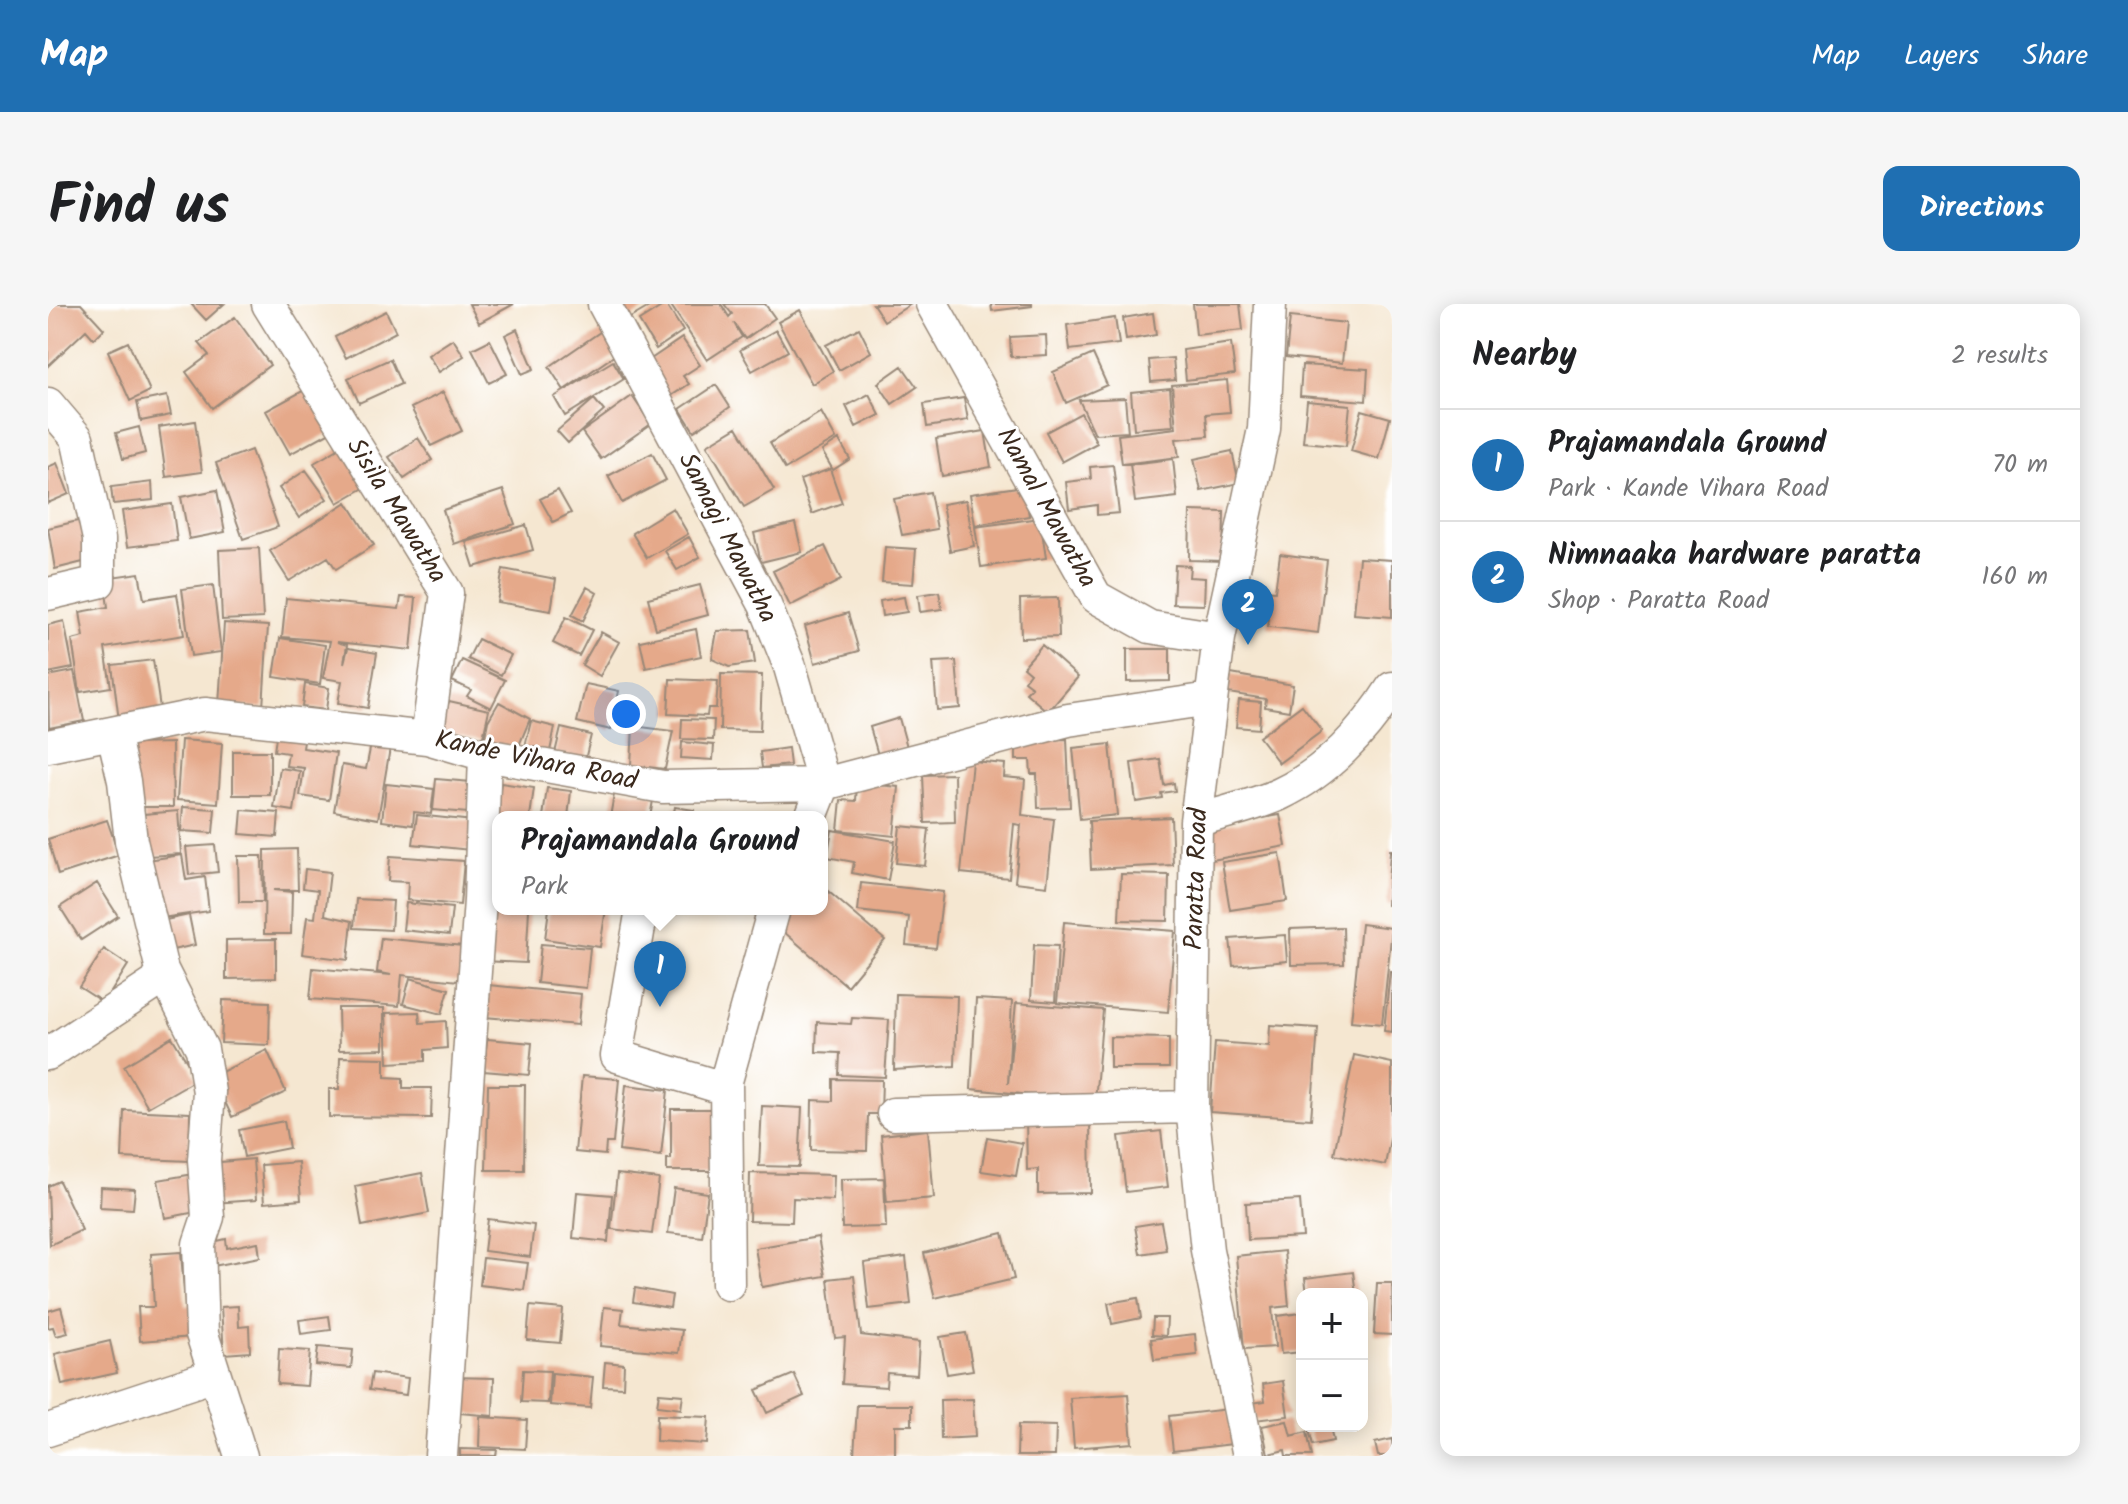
<!DOCTYPE html>
<html lang="en">
<head>
<meta charset="utf-8">
<style>
	body { margin:0; font-family:Kalam,sans-serif; background:#f6f6f6; color:#202124 }
	.controls { position:absolute; right:24px; bottom:24px; display:grid; overflow:hidden; border-radius:16px; box-shadow:0 4px 20px #0003 }
	.controls button { width:72px; height:72px; display:grid; place-items:center; padding:0; border:0; border-bottom:2px solid #e0e0e0; background:#fff; color:#202124; font:40px sans-serif }
	.you { position:absolute; left:578px; top:410px; width:28px; height:28px; margin:-20px; border:6px solid #fff; border-radius:50%; background:#1a73e8; box-shadow:0 0 0 12px #1a73e833 }
	.badge { display:grid; place-items:center; width:52px; height:52px; border-radius:50%; background:#1f6fb2; color:#fff; font-size:26px; font-weight:700 }
	.pin { position:absolute; translate:-50% -66px; filter:drop-shadow(0 2px 4px #0008) }
	.pin::after { content:''; position:absolute; top:42px; width:28px; height:24px; background:inherit; clip-path:polygon(0 0,100% 0,50% 100%) }
	.popup { position:absolute; left:444px; top:507px; width:336px; height:104px; box-sizing:border-box; display:grid; place-content:center; border-radius:16px; background:#fff; filter:drop-shadow(0 2px 6px #0005); font-size:26px; white-space:nowrap; color:#757577 }
	.popup b { font-size:30px; color:#202124 }
	.popup::after { content:''; position:absolute; left:50%; top:100%; margin-left:-16px; border:16px solid transparent; border-top-color:#fff }
	.list { margin:0; padding:0; list-style:none }
	h2 { display:flex; justify-content:space-between; align-items:center; height:104px; margin:0; padding:0 32px; font-size:34px }
	h2 small { font-size:26px; font-weight:400; color:#757577 }
	.list li { display:grid; grid-template-columns:52px 1fr auto; gap:24px; align-items:center; box-sizing:border-box; height:112px; padding:0 32px; border-top:2px solid #e0e0e0 }
	.list b { display:block; font-size:30px; white-space:nowrap }
	.list p { margin:0; font-size:26px; white-space:nowrap; color:#757577 }
	.list em { font-size:26px; font-style:normal; color:#757577 }
	.map { position:relative; flex:none; width:1344px; height:1152px; overflow:hidden; border-radius:16px }
	header { display:flex; align-items:center; gap:48px; box-sizing:border-box; height:112px; padding:0 40px; background:#1f6fb2; color:#fff }
	header strong { font-size:38px }
	nav { display:flex; gap:44px; margin-inline-start:auto; font-size:28px }
	.intro { display:flex; align-items:center; justify-content:space-between; box-sizing:border-box; height:192px; padding:0 48px }
	h1 { margin:0; font-size:56px }
	.button { padding:20px 36px; border-radius:16px; background:#1f6fb2; color:#fff; font-size:28px; font-weight:700 }
	main { display:flex; gap:48px; padding:0 48px }
	aside { flex:1; background:#fff; border-radius:16px; box-shadow:0 4px 20px #0003 }
	.map>svg:first-child { display:block }
	.building { fill:#e5a98a }
	.lines { fill:none; stroke-linecap:round; stroke-linejoin:round }
	.minor-casing { stroke:#988878; stroke-width:35 }
	.minor { stroke:#fff; stroke-width:32 }
	.labels { text-anchor:middle; dominant-baseline:central; stroke-width:6; stroke-linejoin:round; paint-order:stroke }
	.street-label { font-size:26px; fill:#3b2a1e; stroke:#fff }
</style>
</head>
<body>
<header>
<strong>Map</strong>
<nav><a>Map</a><a>Layers</a><a>Share</a></nav>
</header>
<div class="intro"><h1>Find us</h1><a class="button">Directions</a></div>
<main>
<div class="map">
<svg width="1344" height="1152" viewBox="0 0 1344 1152">
	<rect width="100%" height="100%" fill="#fff"/>
	<filter id="ink" filterUnits="userSpaceOnUse"><feTurbulence type="fractalNoise" baseFrequency=".0125" numOctaves="2"/><feDisplacementMap in="SourceGraphic" scale="16" xChannelSelector="R" yChannelSelector="G"/><feConvolveMatrix kernelMatrix="1 2 1 2 8 2 1 2 1" color-interpolation-filters="sRGB"/></filter>
	<filter id="wash" filterUnits="userSpaceOnUse"><feTurbulence type="fractalNoise" baseFrequency=".006" numOctaves="4" result="noise"/><feDisplacementMap in="SourceGraphic" scale="32" xChannelSelector="R" yChannelSelector="G"/><feGaussianBlur stdDeviation="1.8" result="paint"/><feColorMatrix in="noise" values="0 0 0 0 0 0 0 0 0 0 0 0 0 0 0 0 0 1.4 0 .05"/><feComposite in="paint" operator="in"/></filter>
	<g filter="url(#wash)">
		<rect width="100%" height="100%" fill="#f5e7d1"/>
		<g id="blocks">
			<path class="building" d="M0 0H33L56 25 46 35 38 26 0 62Z
				M143 0H176L158 16Z
				M421 0H466L431 19Z
				M567 0H606L577 17Z
				M618 0 635 27 608 45 591 17Z
				M622 0H673L681 13 684 10 676 0H717L727 14 697 35 686 19 694 33 659 56Z
				M825 0H863L836 17Z
				M943 0H984V2L944 7Z
				M1145 0H1192L1195 26 1148 31Z
				M752 6 785 67 764 80 730 18Z
				M338 7 348 28 298 54 287 33Z
				M1105 9 1108 31 1078 36 1075 14Z
				M187 13 222 61 164 104 138 68 161 51 151 39Z
				M1242 13 1298 19 1294 59 1238 53Z
				M1067 14 1071 40 1022 46 1019 21Z
				M811 24 823 48 791 66 778 41Z
				M469 25 486 65 474 70 457 31Z
				M555 26 570 49 516 86 501 63Z
				M728 26 740 47 704 67 692 46Z
				M998 31 999 51 963 53 962 33Z
				M634 34 652 61 635 72 641 80 620 94 597 59Z
				M405 35 416 52 391 68 380 51Z
				M442 36 459 70 441 79 424 45Z
				M80 38 102 87 82 97 60 47Z
				M1183 39 1187 70 1138 76 1135 46Z
				M1045 50 1059 81 1018 99 1005 68Z
				M1125 54 1127 76 1103 78 1101 56Z
				M342 55 353 80 311 99 300 74Z
				M565 57 576 75 517 112 506 93Z
				M1254 61 1320 65 1318 97 1252 92Z
				M854 62 869 83 844 100 830 79Z
				M1179 76 1182 108 1158 110 1160 132 1128 135 1131 153 1074 160 1070 131 1128 124 1124 81Z
				M668 81 682 103 646 127 632 105Z
				M260 84 284 127 242 150 218 107Z
				M1122 84 1125 122 1086 125 1083 88Z
				M395 88 414 127 383 142 363 104Z
				M821 90 832 111 808 123 798 102Z
				M119 92 123 111 93 117 89 98Z
				M584 92 603 120 553 155 534 128Z
				M916 94 920 116 879 123 876 100Z
				M1077 94 1080 128 1047 130 1031 96Z
				M546 95 556 107 520 139 509 127Z
				M1259 97 1302 101 1298 142 1255 138Z
				M1314 106 1342 114 1331 155 1303 147Z
				M773 108 788 135 737 165 722 139Z
				M1033 109 1049 139 1014 158 998 128Z
				M147 117 154 168 118 173 111 123Z
				M91 123 97 149 75 155 68 129Z
				M689 123 726 186 696 203 659 141Z
				M937 127 943 163 894 172 888 135Z
				M370 134 384 156 356 175 341 153Z
				M791 136 802 155 785 166 774 147Z
				M297 141 321 181 290 199 266 159Z
				M203 146 230 223 195 235 168 159Z
				M1184 147 1191 179 1153 187 1146 155Z
				M604 149 618 176 574 199 560 172Z
				M1125 155 1129 193 1087 198 1082 160Z
				M9 159 21 190 0 199V163Z
				M1065 161 1071 209 1049 211V201L1021 205 1018 178 1043 175 1042 163Z
				M782 165 794 199 764 210 752 176Z
				M258 166 279 195 251 214 231 184Z
				M104 178 105 196 65 200 63 183Z
				M976 182 981 212 927 221 922 190Z
				M169 186 177 228 141 235 133 193Z
				M455 186 467 220 406 240 395 206Z
				M510 186 523 209 505 218 492 195Z
				M882 188 889 225 854 231 846 195Z
				M918 196 926 242 902 247 894 200Z
				M299 198 326 241 288 265 280 253 241 277 222 247Z
				M124 200 129 237 79 243 74 207Z
				M625 204 640 230 599 254 584 229Z
				M1142 207 1176 208 1175 257 1141 256Z
				M992 214 998 254 933 263 927 223Z
				M34 216 43 256 7 265 0 224Z
				M747 219 754 248 713 258 706 229Z
				M478 221 485 246 426 263 418 238Z
				M641 233 652 253 629 266 617 247Z
				M777 242 793 276 742 302 725 267Z
				M837 243 868 245 865 280 834 278Z
				M211 244 215 314 174 316 171 246Z
				M1232 250 1279 256 1270 329 1220 323 1221 315 1214 314 1217 286 1227 287Z
				M1311 254 1344 256V313L1306 310Z
				M1127 261 1142 262 1141 273 1157 274 1156 301 1125 300Z
				M455 265 508 275 503 307 449 298Z
				M91 269 96 295 129 290 136 331 57 344 63 383 32 388 24 336 36 333 32 308 60 303 56 274Z
				M165 281 173 348 143 352 134 285Z
				M652 281 660 311 608 325 600 294Z
				M539 283 549 289 535 317 524 311Z
				M891 288 894 305 872 308 870 291Z
				M353 293 368 294 363 346 289 338 299 341 296 359 300 344 329 349 320 404 290 399 294 377 275 374 282 337 234 333 238 294 351 305Z
				M856 293 859 308 834 312 832 297Z
				M1010 294 1011 333 973 334 972 295Z
				M800 309 811 347 767 359 757 322Z
				M518 313 544 326 531 352 505 339Z
				M16 317 25 364 0 369V321Z
				M176 319 220 322 215 404 171 401Z
				M648 325 653 352 598 364 592 337Z
				M702 326 707 359 681 363 664 355 669 327Z
				M553 328 571 338 552 372 534 361Z
				M232 334 277 341 272 380 226 373Z
				M430 335 463 351 453 371 420 355Z
				M994 341 1030 373 1000 408 978 389 984 383 976 377 982 369 975 363Z
				M1079 345H1122V377L1079 378Z
				M105 356 113 411 71 417 64 361Z
				M414 356 457 376 443 404 419 392 423 386 404 377Z
				M908 357 912 404 889 406 885 358Z
				M26 367 36 417 1 424 0 372Z
				M673 370 714 371 712 427 672 426Z
				M1183 370 1245 381 1241 407 1217 403 1218 395 1180 389Z
				M622 375 670 377 668 404H660L659 412 620 410Z
				M257 380 281 384 278 406 254 403Z
				M538 380 571 387 563 426 529 418Z
				M1191 396 1213 398 1211 425 1188 423Z
				M401 397 441 406 434 437 393 428Z
				M451 398 482 415 470 444 436 438 440 417Z
				M1254 401 1274 427 1231 459 1211 433Z
				M851 414 859 443 830 451 822 423Z
				M634 415 666 416 665 436 633 435Z
				M483 417 507 423 501 452 476 447Z
				M585 422 625 427 617 465 583 461Z
				M513 424 543 431 537 456 507 449Z
				M229 427 257 431 255 444 288 449 281 496 252 492 256 464 238 462 240 449 226 447Z
				M1019 435 1022 503 990 504 989 470H983L982 456H968V436Z
				M133 436 174 439 170 499 129 496Z
				M634 438 666 441 665 456 633 454Z
				M124 439 125 503H84L83 440Z
				M323 440 342 444 330 515 286 507 294 461 318 465Z
				M1062 440 1069 511 1032 515 1025 444Z
				M740 444 742 461 714 464 712 448Z
				M185 447H222V491H185Z
				M1112 455 1116 481 1126 479 1127 487 1113 489 1114 494 1088 498 1083 459Z
				M924 457 957 460 956 473 977 475 974 511 1006 515 999 582 967 578 973 521 966 520 961 574 913 569Z
				M232 464 252 467 246 507 226 504Z
				M906 470 907 518 877 519 875 471Z
				M388 475 423 478 420 509 385 506Z
				M453 479 486 484 482 513H450L445 529Z
				M809 479 851 483 846 532 790 526 793 496 808 497Z
				M338 480 386 485 383 510 366 508 365 521 334 517Z
				M499 484 523 487 520 513H495Z
				M567 485 606 491 602 513H562Z
				M135 503 167 505 165 529 133 527Z
				M627 503 646 506 645 513H625Z
				M194 506 231 509 229 533 192 530Z
				M130 507 133 550 99 552 96 510Z
				M369 511 425 517 422 546 365 540Z
				M1232 511 1238 542 1164 556 1158 524Z
				M1123 513 1125 561 1043 565 1041 517Z
				M59 516 71 551 10 571 0 535Z
				M852 522 881 525 877 562 848 559Z
				M784 526 847 537 840 576 804 569 806 558 779 553Z
				M167 541 170 568 141 571 138 543Z
				M249 545 250 586H225L244 588 243 630H216L217 546Z
				M1342 546H1344V601H1339Z
				M1232 549 1239 597 1182 606 1174 558Z
				M134 551 138 576 157 573 161 607 107 615 99 556Z
				M190 552H214L215 598H191Z
				M342 552 416 557 412 601 359 596 360 578 340 577Z
				M257 565 282 568 277 611 304 617 300 656 254 650 259 613 267 614 270 586 255 584Z
				M1073 570 1121 571 1120 617 1071 616Z
				M49 579 70 612 33 636 12 603Z
				M813 579 895 588 888 644 858 641 861 613 810 607Z
				M774 582 837 636 799 682 729 622 744 605H774Z
				M437 589 450 590V605H481L478 659 434 657Z
				M308 595 345 597 343 626 306 624Z
				M358 599 404 604 401 631 355 626Z
				M501 605H558L552 643 497 635Z
				M141 611 147 641 120 647 113 617Z
				M1016 618 1127 627 1120 708 1009 699Z
				M1313 620 1344 624 1334 720 1303 717Z
				M1295 623 1296 660 1243 661 1242 625Z
				M1237 631 1239 657 1185 662 1182 635Z
				M333 634 415 642 411 677 354 671 351 702 262 695 265 664 343 671 329 668Z
				M228 635V674L178 675V636Z
				M493 640 542 644 538 684 489 679Z
				M986 641 1010 642 1007 698 983 696Z
				M56 645 80 661 56 699 31 683Z
				M1342 668H1344V728L1336 727Z
				M362 674 401 685 394 710 355 700Z
				M440 681 533 690 530 721 437 713Z
				M848 690 909 692 907 762 846 766Z
				M928 695 964 697 960 780 968 699 1055 706 1047 797 923 785Z
				M175 696 222 698 221 741 173 739Z
				M290 704H336V745L291 746Z
				M371 708 372 719 398 717 399 744 377 746V757L340 759 338 709Z
				M804 714 841 716 837 773 791 771 792 749 768 748 769 718 803 720Z
				M1222 721 1270 724 1263 815 1162 808 1167 738 1221 742Z
				M124 733 149 775 100 803 76 762Z
				M1062 733 1121 734V764H1062Z
				M439 735 484 739 481 771 436 767Z
				M219 746 238 788 184 813 165 772Z
				M1306 751 1344 759V825L1337 861 1286 850Z
				M292 753 337 754V773L355 774V784H384L383 814 281 813V785H291Z
				M534 772 571 775 565 839H558L557 851 527 848Z
				M785 775 834 776 833 810H820L819 847 763 846 764 796 785 797Z
				M440 781H477L476 866H438Z
				M578 781 620 786 613 852 571 847Z
				M714 802 754 804 751 863 711 862Z
				M623 805H676V867H619V855H623Z
				M76 806 142 809 141 857 74 854Z
				M1042 814 1043 889 990 890V865L979 866 978 815Z
				M236 817 241 844 196 853 191 826Z
				M880 826 886 894 839 898 833 831Z
				M1113 827 1120 883 1078 888 1071 832Z
				M939 833 974 839 968 872 933 867Z
				M205 855 208 896 165 899 162 859Z
				M250 858 253 896 216 899 213 861Z
				M374 869 381 909 314 922 307 882Z
				M702 869 786 871 785 896 745 894 744 918 701 917Z
				M146 870 153 907 117 914 110 876Z
				M569 870 611 875 604 930 563 925Z
				M836 874 838 923 794 924 793 875Z
				M11 877 34 926 2 941 0 882Z
				M53 883 87 885 85 905 52 903Z
				M626 884 660 889 654 933 620 929Z
				M529 888 564 891 560 938 525 934Z
				M1252 896 1255 933 1200 936 1198 899Z
				M440 915 486 921 482 953 436 947Z
				M1113 918 1118 946 1092 950 1087 922Z
				M955 929 966 975 887 994 876 949Z
				M770 933 777 972 714 983 707 944Z
				M178 935 179 944 210 938 212 953 160 963 156 940Z
				M1236 947 1241 1002 1224 1004 1227 1043 1196 1045 1188 952Z
				M133 948 137 1002 143 1001 145 1033 92 1037 90 1003H106L103 950Z
				M858 953 863 1000 821 1005 816 959Z
				M435 954 480 959 476 986 432 981Z
				M1305 968 1308 990H1259L1257 974Z
				M806 972 813 1031 871 1038 869 1071 839 1069 838 1083 794 1080 797 1033 787 1034 780 975Z
				M1329 979H1344V1031L1326 1030Z
				M587 984 624 991 622 1004 585 998Z
				M1090 994 1093 1014 1064 1020 1060 999Z
				M190 1002 191 1023 201 1022 202 1048 176 1050 173 1003Z
				M482 1002 515 1005 512 1039 479 1036Z
				M13 1003 20 1029 8 1032 5 1023 0 1024V1007Z
				M556 1003 575 1005 573 1020 634 1026 631 1049 552 1042Z
				M1254 1009V1048L1233 1050 1229 1012Z
				M281 1012 283 1026 253 1030 251 1016Z
				M1105 1014H1119L1118 1032 1104 1031Z
				M918 1029 925 1066 899 1070 892 1033Z
				M1147 1030 1149 1051 1106 1056 1103 1035Z
				M62 1037 69 1069 14 1081 7 1050Z
				M270 1043 305 1046 303 1064 268 1061Z
				M231 1045 262 1047 259 1082 229 1080Z
				M557 1058 576 1060 575 1083 555 1082Z
				M475 1066 502 1067 500 1099 473 1098Z
				M324 1069 360 1074 358 1091 321 1086Z
				M504 1069 545 1073 542 1104 502 1101Z
				M746 1070 756 1092 719 1109 708 1086Z
				M403 1073 446 1074 445 1112 401 1108Z
				M1235 1077 1240 1112 1207 1116 1204 1099 1217 1097 1215 1080Z
				M611 1089 635 1091 633 1105 609 1102Z
				M1080 1090 1084 1139 1026 1144 1022 1094Z
				M925 1095 927 1133 893 1135 892 1096Z
				M809 1101H864V1121H847V1152H806Z
				M1180 1105 1184 1140 1125 1147 1121 1112Z
				M609 1111 661 1113 659 1140 608 1137Z
				M432 1113 479 1116 477 1145 431 1143Z
				M1239 1117 1243 1132 1259 1128 1264 1152H1238L1237 1146 1220 1150 1214 1122Z
				M970 1121 1008 1122 1007 1152H969Z
				M1260 1122H1282L1285 1137 1265 1141Z
				M1344 1135V1152H1330L1327 1139Z
				M412 1145 449 1146 448 1152H412Z"/>
		</g>
	</g>
	<g filter="url(#ink)">
		<use href="#blocks" fill-opacity="0" stroke="#988878" stroke-width="2"/>
		<g class="lines">
			<defs>
				<path id="minor" d="M220 0 399 289 379 434
					M556 0 717 301 742 363 776 480 763 513
					M884 0 1048 293 1102 323 1171 334
					M0 100 29 134 51 235V278L0 290
					M65 429 76 477 83 537 114 666 154 745 161 788 156 856 160 913 151 940 154 1030 193 1152
					M0 442 157 410 379 434 437 451 615 483 776 480 1020 416 1162 395
					M1148 517C1175 508 1206 502 1232 490 1279 468 1317 427 1344 384
					M594 605 569 752 678 785
					M0 750 109 678 114 666
					M845 810 1144 803
					M680 980 678 777 726 605
					M0 1126 167 1071
					M393 1152 432 596 437 451
					M1201 1152 1159 946 1144 803 1148 517 1171 334 1216 125 1222 0"/>
			</defs>
			<use href="#minor" class="minor-casing"/>
			<use href="#minor" class="minor"/>
		</g>
	</g>
	<g class="labels">
		<g class="street-label">
			<text transform="translate(998 204) rotate(61)">Namal Mawatha</text>
			<text transform="translate(348 207) rotate(58)">Sisila Mawatha</text>
			<text transform="translate(679 234) rotate(63)">Samagi Mawatha</text>
			<text transform="translate(488 457) rotate(12)">Kande Vihara Road</text>
			<text transform="translate(1149 575) rotate(-88)">Paratta Road</text>
		</g>
	</g>
</svg>
<div class="controls">
<button>+</button>
<button>−</button>
</div>
<div class="you"></div>
<div class="pin badge" style="left:612px;top:703px">1</div>
<div class="popup"><b>Prajamandala Ground</b>Park</div>
<div class="pin badge" style="left:1200px;top:341px">2</div>
</div>
<aside>
<h2>Nearby<small>2 results</small></h2>
<ul class="list">
<li><span class="badge">1</span><div><b>Prajamandala Ground</b><p>Park · Kande Vihara Road</p></div><em>70 m</em></li>
<li><span class="badge">2</span><div><b>Nimnaaka hardware paratta</b><p>Shop · Paratta Road</p></div><em>160 m</em></li>
</ul>
</aside>
</main>
</body>
</html>
